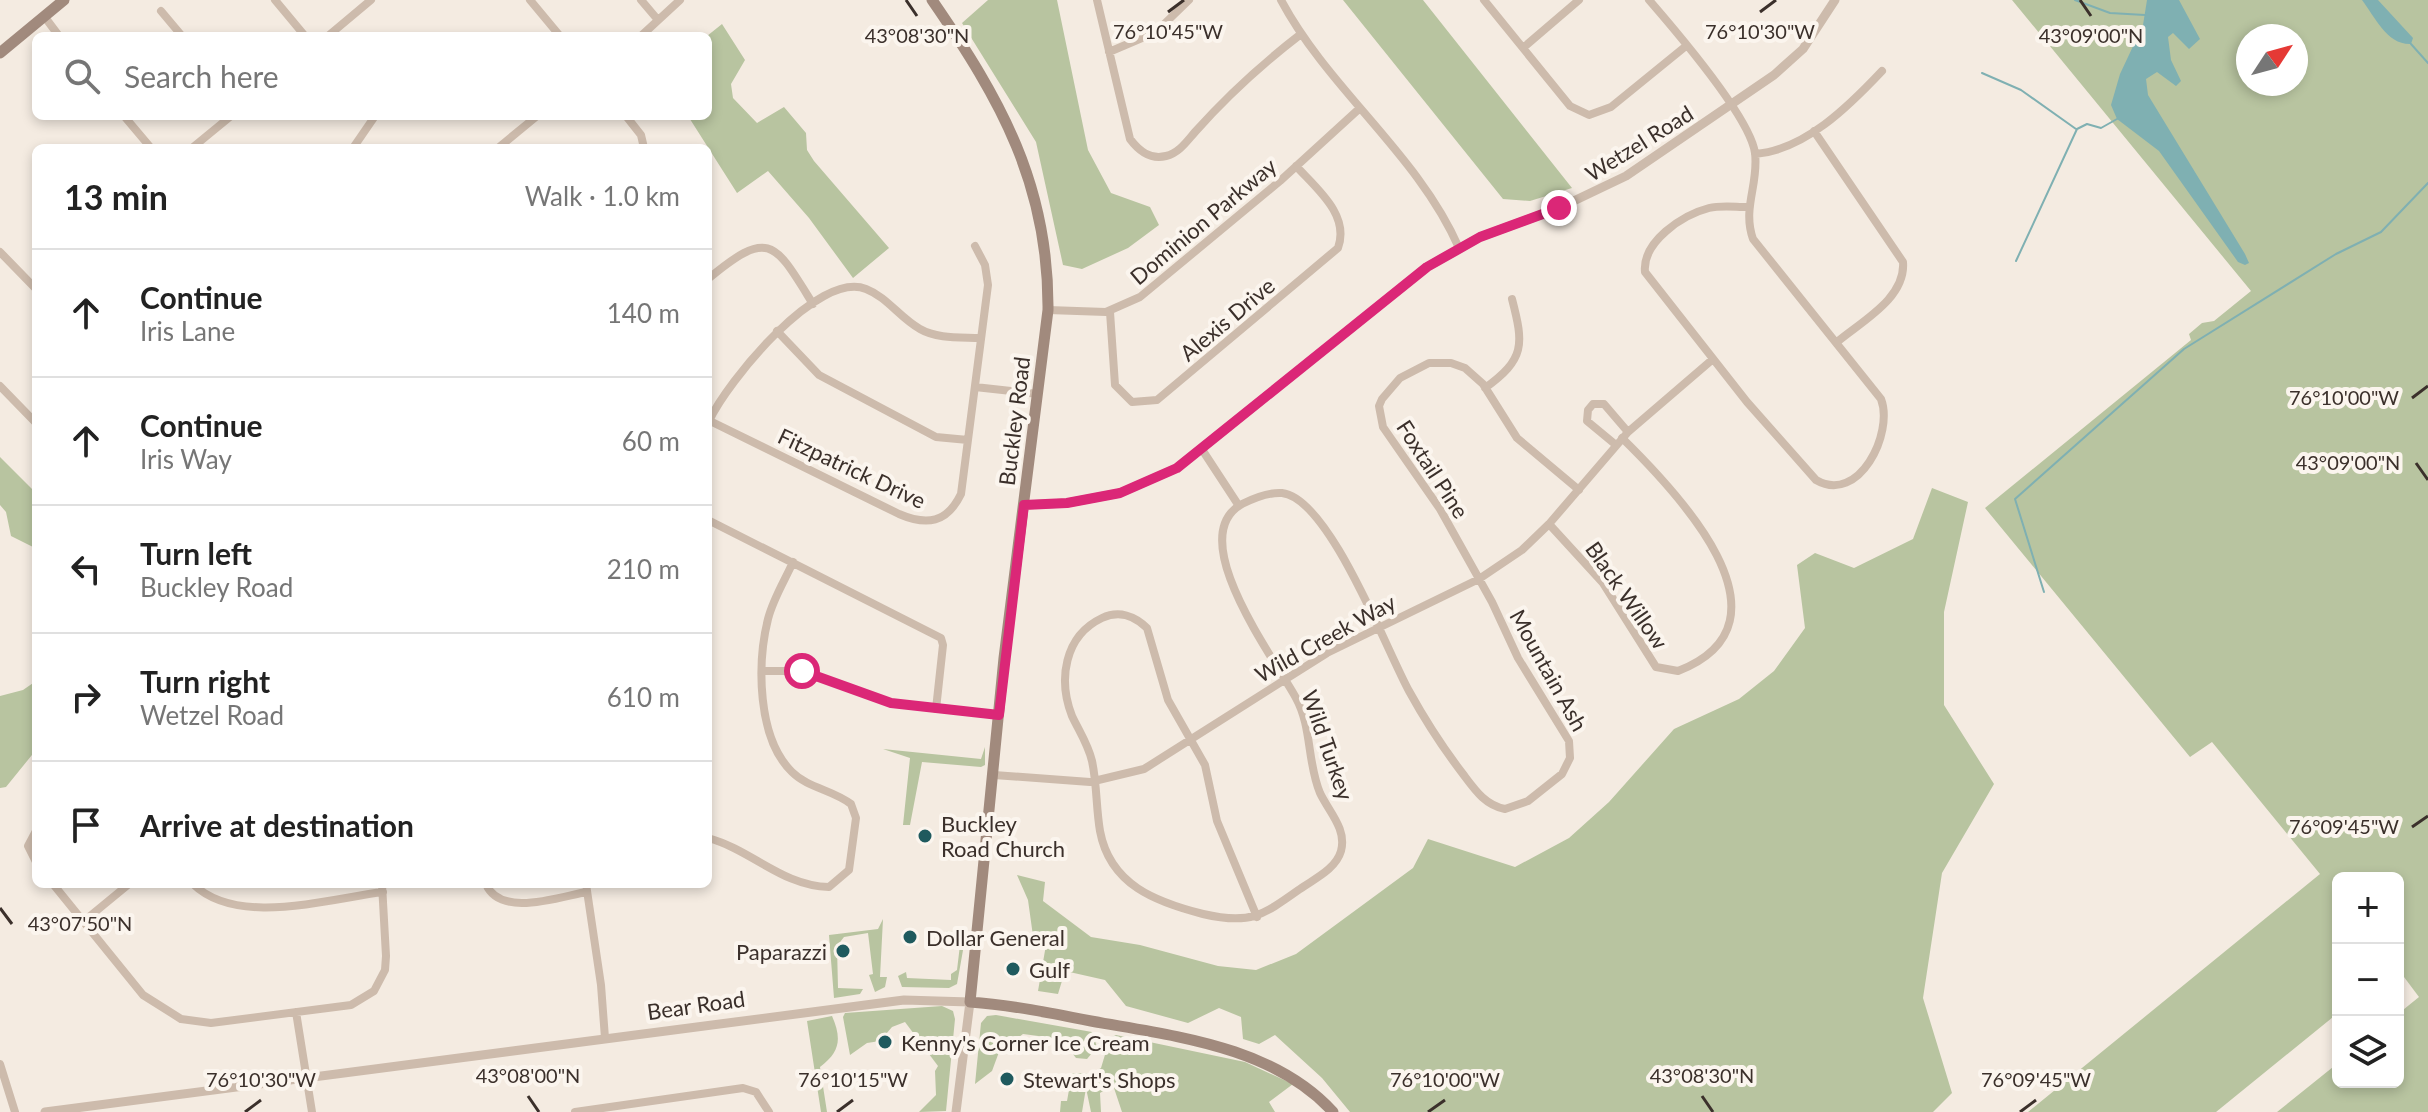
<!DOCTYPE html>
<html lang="en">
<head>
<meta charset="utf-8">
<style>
	body { margin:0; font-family:Lato,sans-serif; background:#f2f2f2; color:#222 }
	.controls { position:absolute; right:24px; bottom:24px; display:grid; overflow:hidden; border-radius:12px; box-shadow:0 4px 12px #0003 }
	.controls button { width:72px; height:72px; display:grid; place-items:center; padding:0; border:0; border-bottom:2px solid #e0e0e0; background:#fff; color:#222; font:40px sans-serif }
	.compass { position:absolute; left:2236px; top:24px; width:72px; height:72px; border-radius:50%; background:#fff; box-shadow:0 4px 12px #0003; rotate:54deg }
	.stop { position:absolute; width:24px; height:24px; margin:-18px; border:6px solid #db2777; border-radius:50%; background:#fff }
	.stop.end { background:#db2777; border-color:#fff; box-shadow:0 2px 8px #0008 }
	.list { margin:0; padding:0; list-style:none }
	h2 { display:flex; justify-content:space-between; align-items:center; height:104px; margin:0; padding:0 32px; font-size:34px }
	h2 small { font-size:26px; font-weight:400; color:#767676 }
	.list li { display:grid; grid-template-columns:52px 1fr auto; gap:24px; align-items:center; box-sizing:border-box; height:128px; padding:0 32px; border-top:2px solid #e0e0e0 }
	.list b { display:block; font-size:30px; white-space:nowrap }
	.list p { margin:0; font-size:26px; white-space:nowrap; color:#767676 }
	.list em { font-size:26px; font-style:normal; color:#767676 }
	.icon { flex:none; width:44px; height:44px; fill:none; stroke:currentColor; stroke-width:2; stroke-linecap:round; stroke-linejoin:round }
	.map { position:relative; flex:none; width:2428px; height:1112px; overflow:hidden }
	.search { position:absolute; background:#fff; box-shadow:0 4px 12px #0003; left:32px; top:32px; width:680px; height:88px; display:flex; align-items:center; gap:20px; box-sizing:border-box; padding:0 28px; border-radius:12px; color:#767676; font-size:30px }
	.panel { position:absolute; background:#fff; box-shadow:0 4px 12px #0003; left:32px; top:144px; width:680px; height:744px; border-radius:12px }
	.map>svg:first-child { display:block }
	.green { fill:#b8c4a0; fill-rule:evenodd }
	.water { fill:#7fb0b2 }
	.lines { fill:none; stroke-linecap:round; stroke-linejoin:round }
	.stream { stroke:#7fb0b2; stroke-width:2 }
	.minor { stroke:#cdbbac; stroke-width:8 }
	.tertiary { stroke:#cdbbac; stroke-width:9 }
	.secondary { stroke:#a18a7d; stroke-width:11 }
	.route { stroke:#db2777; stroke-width:10 }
	.ticks { fill:none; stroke:#3b302b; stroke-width:3 }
	.poi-dot { fill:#1f5a5e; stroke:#fbf5ee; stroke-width:3 }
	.labels { text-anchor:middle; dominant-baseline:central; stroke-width:8; stroke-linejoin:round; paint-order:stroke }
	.street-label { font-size:22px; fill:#3b302b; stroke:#fbf5ee }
	.poi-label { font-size:22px; fill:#3b302b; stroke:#fbf5ee; text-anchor:start }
	.ticks-label { font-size:20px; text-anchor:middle; fill:#3b302b; stroke:#fbf5ee; stroke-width:8; stroke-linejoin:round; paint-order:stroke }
</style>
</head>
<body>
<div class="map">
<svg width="2428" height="1112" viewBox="0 0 2428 1112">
	<rect width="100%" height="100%" fill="#f4ebe1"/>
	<path class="green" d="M988 0H1057L1088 150 1111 193 1150 207 1159 225 1128 248 1082 269 1063 265 1036 142 962 23Z
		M1343 0H1423L1572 188 1530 201 1503 199Z
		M2012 0H2428V1112H2277L2338 1063V1082H2398V1014L2419 997 2398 969V878H2338V1013L2216 1112H2028L2320 874 2212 742 2190 757 1985 508 2191 340 2189 334 2202 323 2214 321 2251 291ZM2248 36H2296V84H2248Z
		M722 24 745 60 731 84 733 98 757 123 784 107 806 133 807 150 814 161 889 248 853 278 809 218 768 171 737 193 688 116H708L707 36Z
		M0 457 36 493V544L33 547 11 536 6 512 0 505Z
		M1932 488 1968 502 1944 612V705L1994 784 1942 873 1923 998 1952 1093 1933 1112H1350L1322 1078 1275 1035 1259 1044 1243 1039 1241 1017 1219 1008 1188 1023 1126 1006 1105 980 1065 971 1058 994 1038 991 1047 939 1033 936 1028 900 1017 875 1045 882 1043 901 1091 937 1140 945 1218 966 1256 970 1296 954 1413 868 1428 839 1515 867 1569 838 1609 802 1674 729 1739 699 1774 671 1805 628 1797 565 1815 553 1854 568 1913 539Z
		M36 681V750L6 787 0 788V696L23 690Z
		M985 747V765L981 767 922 762 910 825H903L910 758 883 749 981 759Z
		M883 919 880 977H887L885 987 875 992 869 975 873 974 868 933 844 937 837 946 838 988 863 989 860 994 834 998 829 935 878 929Z
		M947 931 961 933 965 939 957 984 949 988 902 987 898 976 906 972 907 978 951 980V974L957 970 960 945 955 937 942 936Z
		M942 1006 953 1011 955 1019 946 1111 919 1112 936 1095 935 1071 938 1066 905 1022 892 1027 880 1041 867 1043 850 1055 843 1017 845 1013Z
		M996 1015 1092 1032 1097 1047 1087 1059 1076 1058 1061 1039 1023 1034 999 1052 992 1071 975 1084 981 1023 987 1016Z
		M832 1016C842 1039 840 1052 820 1067L827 1112H821L807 1021Z
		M1116 1035 1245 1062 1293 1084 1269 1102 1275 1112H1122L1113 1085 1100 1093 1101 1112H1091L1086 1088 1082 1112H1060L1061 1101H1067L1072 1073H1093L1101 1068 1110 1038Z"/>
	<path class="water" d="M2147 0H2179L2200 39 2189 49 2173 33 2168 37 2171 60 2181 81 2176 86 2157 72 2146 79 2148 95 2245 254 2249 263 2245 265 2238 262 2159 151 2117 119 2111 105 2120 74 2143 25Z
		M2362 0H2378L2413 38 2411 44C2387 45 2375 17 2362 0Z"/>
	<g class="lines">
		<path class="stream" d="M2075 0 2110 13 2145 15
			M2411 44 2428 63
			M1982 73 2021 90 2076 129
			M2016 261 2077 129 2087 124 2101 128 2117 119
			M2044 592 2015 499 2184 349 2336 254 2381 232 2428 183"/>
		<path class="minor" d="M275 0 305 36
			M530 0 560 36
			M641 0 658 20
			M1097 0 1130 139C1139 151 1150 160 1166 156 1179 153 1187 141 1195 132 1228 95 1262 64 1301 34
			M1281 0C1329 90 1418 154 1459 248
			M1484 0 1570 106 1589 115 1611 107 1686 46
			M1649 0C1675 30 1750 117 1755 153 1759 184 1742 208 1753 239L1881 399C1894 433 1859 505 1816 480L1747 402 1645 272C1642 242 1682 215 1709 208 1721 205 1735 207 1747 207
			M161 11 182 36
			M44 16 59 36
			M328 36 371 0
			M641 36 680 0
			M1523 48 1579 0
			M1109 52 1156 32 1189 0
			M124 116 151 148
			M626 116 641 135 644 148
			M1814 131 1903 262C1906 298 1862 321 1837 342
			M192 148 231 116
			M353 148 375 116
			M498 148 537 116
			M1755 154C1805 150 1849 106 1882 71
			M0 252 36 289
			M708 279C770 227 775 243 813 304
			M1048 310 1106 312 1140 297 1280 181 1360 108
			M1110 312 1115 385 1132 402 1157 400 1338 248C1350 215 1317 189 1296 166
			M777 331 819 375 936 437 968 440
			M0 386 36 423
			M975 387 1038 394
			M1485 388C1525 359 1524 345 1512 299
			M708 420 899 514C927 526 947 523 961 494L988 285 985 265 975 246
			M709 421C727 382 818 270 866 289 887 297 900 318 920 329 937 339 961 337 980 338
			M1616 445 1587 421 1588 410 1593 404H1604L1628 432
			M1203 451 1239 506
			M708 520 941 638 943 645 936 709
			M1549 524 1603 583 1656 667 1678 671C1804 622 1674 489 1622 438
			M764 671H802L891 703 999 715
			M994 775 1090 782 1144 769 1327 653 1479 579 1522 550 1549 524 1628 432 1713 359
			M36 831 28 846 36 862
			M708 838C752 850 782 886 829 887L849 870 856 818 851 804C833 790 808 788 792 772 757 738 757 663 768 619 773 599 785 580 793 562
			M53 884 143 995 181 1019 211 1023 351 1005 374 991 385 970 386 956 382 884
			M193 884C237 927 327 899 383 892
			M486 884C500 918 559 897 586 892
			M586 884 601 985 605 1038
			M1257 917 1217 821 1205 765 1168 700 1147 628C1135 616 1119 610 1102 618 1064 636 1058 680 1072 716 1079 731 1088 744 1092 761 1097 784 1096 808 1100 831 1110 885 1156 902 1203 914 1250 925 1262 916 1300 889 1314 879 1336 869 1341 851 1347 829 1329 812 1320 793 1307 762 1312 727 1296 698 1275 659 1182 537 1242 504 1254 498 1268 492 1282 493 1329 498 1386 649 1409 691 1425 720 1443 748 1463 774 1475 790 1485 805 1505 809L1528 801 1562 774 1570 758 1569 741 1518 658 1492 602 1440 509 1383 427 1379 406 1382 399 1400 378 1429 363H1451L1465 368 1483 384 1517 438 1579 490
			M84 921 129 884
			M296 1012 312 1112
			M0 1064 15 1112
			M575 1112 743 1088 756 1092 769 1112"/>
		<path class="tertiary" d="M1024 505 1067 503 1120 493 1177 468 1427 267 1480 237 1559 208 1626 176 1774 75 1803 49 1835 0
			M45 1112 873 1004 904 1000 970 1002 956 1112"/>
		<path class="secondary" d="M932 0C1001 100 1049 185 1048 310L1004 658 970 1002C1011 1005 1051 1013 1091 1021 1174 1036 1273 1046 1333 1112
			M0 53 64 0"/>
	</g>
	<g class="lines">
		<path class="route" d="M802 671 891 703 999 715 1024 505 1067 503 1120 493 1177 468 1427 267 1480 237 1559 208"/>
	</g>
	<path class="ticks" d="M906 0 917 16M2080 0 2091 16M1168 12 1184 0M1760 12 1776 0M2412 398 2428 386M2416 463 2428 480M2412 827 2428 816M0 908 12 924M528 1096 539 1112M1702 1096 1713 1112M245 1112 261 1100M837 1112 853 1100M1428 1112 1445 1100M2020 1112 2036 1100"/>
	<g class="poi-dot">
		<circle cx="925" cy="836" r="8"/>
		<circle cx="910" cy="937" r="8"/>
		<circle cx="843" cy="951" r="8"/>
		<circle cx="1013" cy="969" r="8"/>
		<circle cx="885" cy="1042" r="8"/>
		<circle cx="1007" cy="1079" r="8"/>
	</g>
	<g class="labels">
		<g class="street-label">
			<text transform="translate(1639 143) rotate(-32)">Wetzel Road</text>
			<text transform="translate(1203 221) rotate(-40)">Dominion Parkway</text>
			<text transform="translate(1227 319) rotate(-40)">Alexis Drive</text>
			<text transform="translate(1014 421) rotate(-83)">Buckley Road</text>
			<text transform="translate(852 468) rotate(25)">Fitzpatrick Drive</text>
			<text transform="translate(1433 469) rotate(57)">Foxtail Pine</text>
			<text transform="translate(1627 595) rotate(55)">Black Willow</text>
			<text transform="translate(1325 638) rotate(-29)">Wild Creek Way</text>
			<text transform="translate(1549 670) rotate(61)">Mountain Ash</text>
			<text transform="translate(1328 745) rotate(71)">Wild Turkey</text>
			<text transform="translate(696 1005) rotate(-8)">Bear Road</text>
		</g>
		<g class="poi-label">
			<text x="941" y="823">Buckley<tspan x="941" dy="25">Road Church</tspan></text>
			<text x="926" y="937">Dollar General</text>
			<text x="827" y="951" text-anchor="end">Paparazzi</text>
			<text x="1029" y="969">Gulf</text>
			<text x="901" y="1042">Kenny's Corner Ice Cream</text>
			<text x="1023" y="1079">Stewart's Shops</text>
		</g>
	</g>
	<g class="ticks-label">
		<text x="1168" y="39">76°10'45"W</text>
		<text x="1760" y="39">76°10'30"W</text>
		<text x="917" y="43">43°08'30"N</text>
		<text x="2091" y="43">43°09'00"N</text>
		<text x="2344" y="405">76°10'00"W</text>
		<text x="2348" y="470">43°09'00"N</text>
		<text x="2344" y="834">76°09'45"W</text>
		<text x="80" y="931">43°07'50"N</text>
		<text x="528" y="1083">43°08'00"N</text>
		<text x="1702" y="1083">43°08'30"N</text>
		<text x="261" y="1087">76°10'30"W</text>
		<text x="853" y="1087">76°10'15"W</text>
		<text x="1445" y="1087">76°10'00"W</text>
		<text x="2036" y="1087">76°09'45"W</text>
	</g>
</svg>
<div class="controls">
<button>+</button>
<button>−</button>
<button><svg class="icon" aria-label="layers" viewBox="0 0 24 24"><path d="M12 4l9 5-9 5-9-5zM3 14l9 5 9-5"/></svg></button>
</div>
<svg class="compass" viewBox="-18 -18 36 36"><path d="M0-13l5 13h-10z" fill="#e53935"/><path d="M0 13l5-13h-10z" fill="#767676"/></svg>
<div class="stop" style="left:802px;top:671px"></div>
<div class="stop end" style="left:1559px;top:208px"></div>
<div class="search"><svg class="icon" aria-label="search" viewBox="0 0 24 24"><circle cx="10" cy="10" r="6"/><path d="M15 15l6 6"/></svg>Search here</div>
<section class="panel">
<h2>13 min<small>Walk · 1.0 km</small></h2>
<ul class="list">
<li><svg class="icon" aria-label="ahead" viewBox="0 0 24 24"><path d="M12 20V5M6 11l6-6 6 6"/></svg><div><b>Continue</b><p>Iris Lane</p></div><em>140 m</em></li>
<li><svg class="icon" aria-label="ahead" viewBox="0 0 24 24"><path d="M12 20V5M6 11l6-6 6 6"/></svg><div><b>Continue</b><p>Iris Way</p></div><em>60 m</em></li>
<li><svg class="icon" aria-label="left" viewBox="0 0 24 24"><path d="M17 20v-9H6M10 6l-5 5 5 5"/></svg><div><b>Turn left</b><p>Buckley Road</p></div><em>210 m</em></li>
<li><svg class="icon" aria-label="right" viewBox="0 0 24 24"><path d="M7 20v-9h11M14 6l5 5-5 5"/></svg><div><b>Turn right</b><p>Wetzel Road</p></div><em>610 m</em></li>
<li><svg class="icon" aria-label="arrive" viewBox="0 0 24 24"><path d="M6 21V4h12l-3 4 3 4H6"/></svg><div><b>Arrive at destination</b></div></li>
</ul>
</section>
</div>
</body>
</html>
